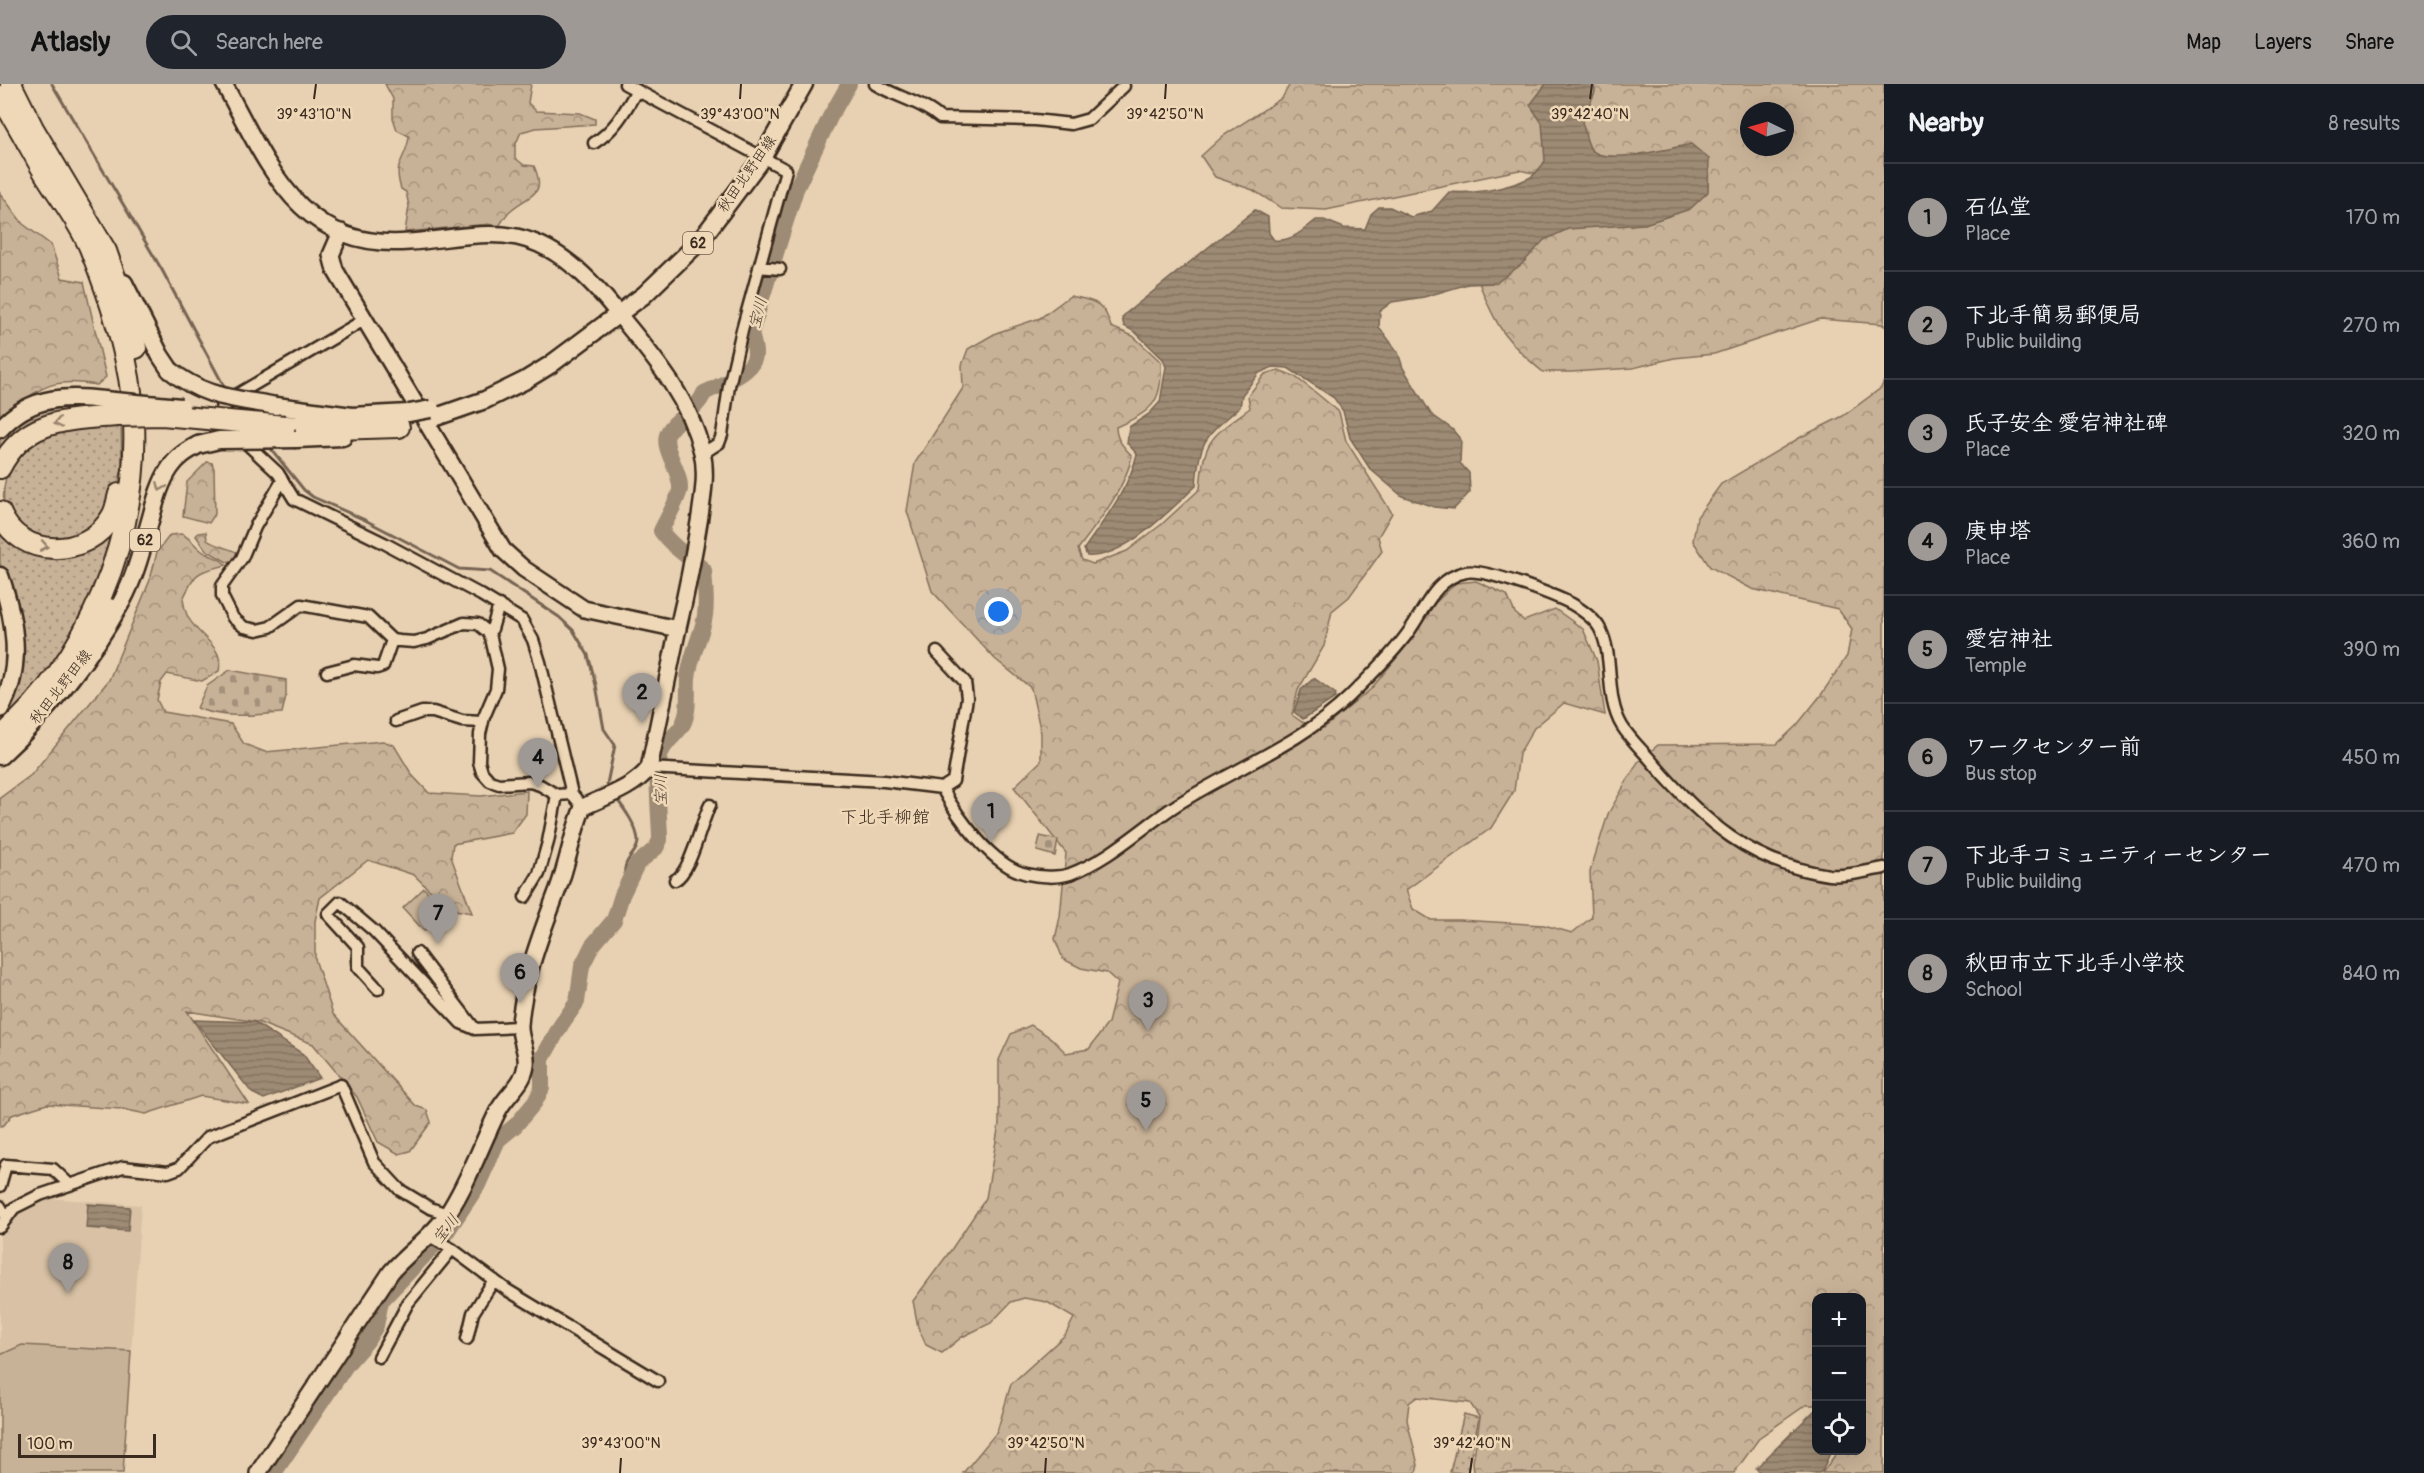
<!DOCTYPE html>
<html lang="en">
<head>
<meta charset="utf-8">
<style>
	body { margin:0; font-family:Pangolin,"Klee One",sans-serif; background:#20242c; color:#f1f3f6 }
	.controls { position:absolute; right:18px; bottom:18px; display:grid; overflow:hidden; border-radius:12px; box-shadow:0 6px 24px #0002 }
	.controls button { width:54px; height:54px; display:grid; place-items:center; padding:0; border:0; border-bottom:2px solid #363941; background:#171b24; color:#f1f3f6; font:30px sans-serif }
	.compass { position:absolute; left:1740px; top:18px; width:54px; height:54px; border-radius:50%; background:#171b24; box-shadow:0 6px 24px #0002; rotate:275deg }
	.scale { position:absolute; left:18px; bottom:15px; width:138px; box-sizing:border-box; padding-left:6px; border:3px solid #3b2a1e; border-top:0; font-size:16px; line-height:21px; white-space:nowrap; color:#3b2a1e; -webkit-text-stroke:4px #efd8b8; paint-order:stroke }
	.you { position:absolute; left:999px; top:528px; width:21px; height:21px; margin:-15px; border:4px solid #fff; border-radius:50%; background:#1a73e8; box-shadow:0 0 0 9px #1a73e833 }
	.badge { display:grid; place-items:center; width:39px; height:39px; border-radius:50%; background:#9f9995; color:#111; font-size:20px; font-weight:700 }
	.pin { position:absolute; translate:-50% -50px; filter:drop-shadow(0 2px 3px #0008) }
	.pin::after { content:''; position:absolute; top:32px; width:21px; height:18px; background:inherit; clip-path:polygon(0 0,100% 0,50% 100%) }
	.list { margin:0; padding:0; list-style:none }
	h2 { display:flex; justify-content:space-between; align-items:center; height:78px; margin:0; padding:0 24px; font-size:26px }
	h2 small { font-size:20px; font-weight:400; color:#9ea1a6 }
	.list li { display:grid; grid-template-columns:39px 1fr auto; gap:18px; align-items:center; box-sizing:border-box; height:108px; padding:0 24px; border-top:2px solid #363941 }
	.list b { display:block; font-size:22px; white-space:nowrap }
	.list p { margin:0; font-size:20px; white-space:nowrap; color:#9ea1a6 }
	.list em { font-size:20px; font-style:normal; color:#9ea1a6 }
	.icon { flex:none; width:33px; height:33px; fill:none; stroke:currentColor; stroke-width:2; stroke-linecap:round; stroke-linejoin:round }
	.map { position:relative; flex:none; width:1884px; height:1389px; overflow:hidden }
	header { display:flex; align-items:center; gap:36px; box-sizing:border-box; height:84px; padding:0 30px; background:#9f9995; color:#111 }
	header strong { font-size:28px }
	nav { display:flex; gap:33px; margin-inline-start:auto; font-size:21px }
	.search { width:420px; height:54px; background:#20242c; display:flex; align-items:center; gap:15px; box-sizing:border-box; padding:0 21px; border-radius:33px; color:#9ea1a6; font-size:22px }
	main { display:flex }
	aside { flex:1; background:#171b24 }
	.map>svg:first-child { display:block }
	.built { fill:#d8c1a4 }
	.grass { fill:url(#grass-dots); stroke:#826e5a; stroke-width:1.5 }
	.forest { fill:url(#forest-crowns); stroke:#826e5a; stroke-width:1.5; fill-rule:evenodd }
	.cemetery { fill:url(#cemetery-stones); stroke:#826e5a; stroke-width:1.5 }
	.green { fill:#c8b297; stroke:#826e5a; stroke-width:1.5 }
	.water { fill:url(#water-rules); stroke:#766452; stroke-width:1.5 }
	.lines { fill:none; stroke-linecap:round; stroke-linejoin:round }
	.stream { stroke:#766452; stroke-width:3 }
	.river { stroke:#9e8b74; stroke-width:16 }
	.street-casing { stroke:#3b2a1e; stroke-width:15 }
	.secondary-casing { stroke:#3b2a1e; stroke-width:20 }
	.primary-casing { stroke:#3b2a1e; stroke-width:21 }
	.highway-casing { stroke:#3b2a1e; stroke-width:24 }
	.street { stroke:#efd8b8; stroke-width:10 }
	.secondary { stroke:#efd8b8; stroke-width:15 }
	.primary { stroke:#efd8b8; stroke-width:16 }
	.highway { stroke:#efd8b8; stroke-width:20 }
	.primary-bridge-casing { stroke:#3b2a1e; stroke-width:21; stroke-linecap:butt }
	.highway-bridge-casing { stroke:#3b2a1e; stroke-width:24; stroke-linecap:butt }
	.primary-bridge { stroke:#efd8b8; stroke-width:16 }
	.highway-bridge { stroke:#efd8b8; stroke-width:20 }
	.oneway { stroke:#95816b }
	.ticks { fill:none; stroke:#3b2a1e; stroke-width:2 }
	.labels { text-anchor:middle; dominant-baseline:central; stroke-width:5; stroke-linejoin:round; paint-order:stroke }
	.shield { fill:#efd8b8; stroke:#715e4c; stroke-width:1.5 }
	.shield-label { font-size:14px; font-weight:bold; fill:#3b2a1e }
	.street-label { font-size:15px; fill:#3b2a1e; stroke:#efd8b8 }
	.water-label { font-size:16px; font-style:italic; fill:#544234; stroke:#efd8b8 }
	.quarter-label { font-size:18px; fill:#3b2a1e; stroke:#efd8b8 }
	.ticks-label { font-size:15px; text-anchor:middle; fill:#3b2a1e; stroke:#efd8b8; stroke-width:5; stroke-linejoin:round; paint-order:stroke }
</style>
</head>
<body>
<header>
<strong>Atlasly</strong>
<div class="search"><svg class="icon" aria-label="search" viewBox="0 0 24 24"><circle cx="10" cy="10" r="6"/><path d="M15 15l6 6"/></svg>Search here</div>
<nav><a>Map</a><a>Layers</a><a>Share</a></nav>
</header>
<main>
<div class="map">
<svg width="1884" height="1389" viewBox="0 0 1884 1389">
	<defs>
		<pattern id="grass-dots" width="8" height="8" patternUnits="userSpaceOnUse" patternTransform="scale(1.5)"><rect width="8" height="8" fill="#c8b297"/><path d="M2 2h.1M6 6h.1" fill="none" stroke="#a4917b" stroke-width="1.8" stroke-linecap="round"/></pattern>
		<pattern id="forest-crowns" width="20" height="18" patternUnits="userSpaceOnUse" patternTransform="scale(1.5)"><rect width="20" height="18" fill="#c8b297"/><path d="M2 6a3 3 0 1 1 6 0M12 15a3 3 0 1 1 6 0" fill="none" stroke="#a4917b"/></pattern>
		<pattern id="cemetery-stones" width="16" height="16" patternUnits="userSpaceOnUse" patternTransform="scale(1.5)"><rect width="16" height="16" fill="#c8b297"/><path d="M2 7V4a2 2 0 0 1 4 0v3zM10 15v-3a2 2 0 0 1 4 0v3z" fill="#a4917b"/></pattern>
		<pattern id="water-rules" width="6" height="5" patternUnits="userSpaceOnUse" patternTransform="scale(1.5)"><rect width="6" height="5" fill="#9e8b74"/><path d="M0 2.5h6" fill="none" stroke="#82725f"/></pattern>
	</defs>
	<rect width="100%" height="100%" fill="#e8d1b2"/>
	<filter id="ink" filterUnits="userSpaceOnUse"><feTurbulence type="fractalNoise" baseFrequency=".0167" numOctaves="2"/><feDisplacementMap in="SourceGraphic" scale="12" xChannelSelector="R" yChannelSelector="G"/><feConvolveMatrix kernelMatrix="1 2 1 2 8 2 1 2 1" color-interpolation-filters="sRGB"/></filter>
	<g filter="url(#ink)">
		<path class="built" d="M47 1114 141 1121 123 1389H0V1152L20 1124Z"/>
		<path class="grass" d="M67 320H111L0 370V351L32 326Z
			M121 335 122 385 113 419 96 445 75 458H40C31 450 10 437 5 427 0 402 9 370 31 355 40 349 106 339 121 335Z
			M122 424 90 524 64 568 18 629 8 623 13 513 0 479V440L67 469Z
			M1464 1330 1479 1334 1467 1389 1450 1388Z"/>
		<path class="forest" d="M385 0H531L528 19 536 27 580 29 595 35V40L536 44 521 48 515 62V74L524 81 534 82C547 112 530 110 511 126 506 130 503 137 499 142L479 141 405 148 409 122 406 108 401 105C392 77 407 76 409 52L397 46 393 34V15Z
			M1290 0H1884V242L1882 240 1820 235 1714 270 1674 274 1633 284 1571 288H1543C1505 257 1495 241 1478 196L1566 96 1519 86 1326 126 1281 124 1253 106 1215 93 1201 72 1223 52 1282 14ZM1749 27H1785V63H1749Z
			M0 109 23 140 51 161 62 194 84 198 106 293 97 301C47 292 39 306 0 334Z
			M1070 212C1094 217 1104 217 1111 243L1133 252 1161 278C1163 319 1152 327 1116 343 1116 356 1124 363 1132 372 1124 407 1099 437 1078 465L1082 476 1093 480 1127 467 1162 440 1200 405C1204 354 1211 353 1250 324L1248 312 1265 290 1279 286 1294 292 1315 308 1339 328 1346 357 1392 429 1378 453 1382 467 1349 513 1332 527 1324 562 1298 606 1292 631 1302 638 1324 644 1371 605 1412 555 1434 520 1456 499 1476 497 1507 511 1515 529 1524 537 1555 525 1583 545 1597 577 1605 631 1564 619 1534 644 1519 670 1514 707 1491 744 1406 806 1413 825 1431 836H1459L1544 841 1572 849 1592 833 1590 788 1608 730 1638 678 1658 661 1777 660 1797 641 1821 611 1847 572 1852 545 1838 525 1752 505 1710 483 1693 457 1697 433 1721 400 1801 353 1843 332 1881 304 1884 297V1389H1822L1838 1367 1862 1366V1214H1816V1321H1806L1760 1353 1734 1389H1474L1473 1378 1480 1334 1470 1319 1417 1313 1409 1319 1407 1336 1418 1381 1416 1389H963L997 1348 1011 1300 1065 1251 1074 1234 1047 1218 1024 1214 1011 1218 991 1239 962 1253 942 1269 926 1261 918 1243 913 1217 951 1166 986 1114 999 1040V976L1011 950 1031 941 1051 954 1066 969 1089 965 1108 939 1118 899 1107 889 1081 884 1063 875 1055 855 1060 833 1066 769 1014 703 1041 677V649L1031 604 995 575 932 507 907 427 915 379 963 304 962 281 968 265 996 249 1040 234Z
			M207 378 212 379 214 385 215 430 209 439 183 432 187 398Z
			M206 448 207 456C217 463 231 464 240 470L239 475 227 478 206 466 196 452 198 449Z
			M182 450C192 455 196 464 205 469 213 474 220 473 226 481 197 489 197 485 183 515 184 521 185 528 188 533 199 554 225 562 219 587L202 597 167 590 161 598 157 616 163 628 231 640 244 660 265 668 383 657 394 661 412 691 429 709 481 712 527 707 526 730 512 749 453 760 451 773 472 829 449 825 414 791 368 776 320 814 315 837V875L333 930 416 1022 427 1026 431 1038 410 1067 399 1070 378 1058 357 1013 313 960 257 938 187 927 249 1020 201 1012 146 1030 122 1025 47 1020 12 1031 4 1041 0 1042V714L31 691 109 596 150 496 157 468 170 451Z"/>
		<path class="cemetery" d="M230 586 286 596V612L282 629C255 631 222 635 197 624L207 602Z
			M1040 752 1058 756 1055 772 1037 767Z"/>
		<path class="green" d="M424 804 445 827 424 847 403 824Z
			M22 1261 131 1267 123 1389H0V1271Z"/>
		<path class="water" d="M1546 0H1594L1595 8 1582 38C1585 46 1586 59 1591 65 1603 82 1672 64 1691 60L1709 75 1708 108 1690 125 1645 140 1568 145 1544 156 1522 180 1496 199 1468 200 1424 213 1392 218 1380 227 1379 243 1398 268 1403 284 1431 330 1452 345 1461 356 1460 379 1469 389 1470 408 1454 425 1434 423 1402 412 1370 385 1350 354 1343 327 1334 314 1288 284 1273 283 1259 289 1242 311 1240 323C1206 352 1199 355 1196 402 1170 426 1124 475 1087 472L1084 465C1104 436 1129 405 1137 370L1127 359 1129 343 1149 330 1160 318 1166 283 1163 275 1135 248 1124 242 1122 234 1125 230 1255 126 1268 133 1269 149 1274 156C1292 158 1303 146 1316 136H1324L1344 144 1365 145 1371 130 1379 123H1390L1411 133 1432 127 1449 108C1474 110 1506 105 1529 94 1535 91 1541 83 1545 77L1542 39 1530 21Z
			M1314 594 1336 610 1335 614 1303 635 1294 628 1301 606Z
			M194 936 254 938 303 970 320 994 264 1015 252 1009Z
			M88 1120 130 1123 128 1147 86 1144Z
			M1816 1325V1366L1831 1367 1822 1387 1819 1389H1760L1756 1384Z"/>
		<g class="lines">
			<path class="stream" d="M52 0 162 186 226 306
				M268 361 304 406 313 413 365 436 459 485 490 487 559 533 573 546 588 571 596 601 604 645 615 661 607 700 610 706
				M616 714C625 726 637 742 638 757 638 773 618 773 627 801"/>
			<path class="river" d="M274 1389 347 1280 367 1257 376 1242 381 1217 446 1149 478 1101 498 1056 516 1041 535 1018 542 1004V975L561 941 577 918 582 882 592 862 614 836 622 811 637 780 656 764 660 756C660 734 654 689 661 669 666 656 678 650 683 640 690 626 687 608 688 594 690 575 698 559 703 541 708 524 705 503 704 486 689 473 672 463 661 447 665 438 680 412 680 405 681 387 662 365 667 351 672 335 697 328 704 309 719 301 756 289 755 269 755 262 752 255 751 249L796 105 830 33 849 0"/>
			<defs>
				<path id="street" d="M625 0 786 86 742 246 729 302 722 351 719 359 702 370
					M875 0C896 13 922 18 940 34L1035 36 1071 40 1089 35 1124 2
					M594 59C615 46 625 27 637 6
					M759 183 780 185
					M232 337 221 320 364 236
					M242 353 247 360 278 389 294 415 384 459 481 511 522 536 533 556 540 578 572 710
					M282 397 255 443 242 474 222 502V512L233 534 244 543 257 546 270 543 301 521 368 533 392 556 400 557 414 558 427 555 464 539 478 540 488 548 491 554 498 585 496 605 484 633 480 650 479 678 482 688 490 697 499 700 530 698 540 701 557 711 572 710 583 723
					M488 548 492 545 499 521
					M327 588 354 581 377 584 383 582 392 556
					M396 637 422 628H433L462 637 483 638
					M649 684 884 697 942 704 953 697 967 614 965 598 937 568
					M942 704C957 733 993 783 1027 790 1040 793 1058 794 1070 790 1110 775 1140 745 1175 722 1231 686 1301 660 1349 613 1367 595 1388 575 1404 554 1423 531 1433 494 1466 488 1484 484 1554 511 1572 520 1582 526 1595 535 1600 545 1615 574 1604 612 1622 642 1630 655 1644 668 1654 680 1703 737 1751 780 1829 791 1846 793 1867 787 1884 784
					M675 796C691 788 701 738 710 721
					M525 813 539 790 548 758 557 711
					M417 869 475 945
					M378 905 358 883V863L328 830 340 818 374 847 461 939 475 945 520 943
					M0 1102 6 1081 53 1085 70 1101
					M0 1122 7 1134
					M0 1143 14 1124 40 1111 123 1083 168 1088 179 1084 208 1053 341 1001 374 1078 400 1106 430 1124 447 1130
					M429 1152 452 1165 507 1206 658 1297
					M467 1255 473 1229 494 1196
					M379 1273 408 1219 452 1165"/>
				<path id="secondary" d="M224 0C268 80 299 167 409 158 445 156 481 146 517 153 563 163 597 202 624 237 657 277 690 317 702 368 707 389 703 411 700 432 694 470 687 506 678 544 668 591 659 638 649 684 634 704 604 713 583 723 572 750 568 778 558 805 542 848 523 895 520 941 519 955 528 967 526 981 524 1000 506 1011 498 1027 481 1061 469 1097 448 1129 433 1152 409 1167 391 1188L258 1389
					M341 148 331 171 335 186 503 466 524 485 584 525 678 545"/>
				<path id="primary" d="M124 199 160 271 170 286
					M276 322 352 332 409 329
					M436 333 485 316 524 297 550 281 644 211 700 157 762 74 804 0
					M0 345C32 309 70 312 114 317
					M296 355 343 353
					M0 492C15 535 24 584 0 625
					M0 672C46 630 92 572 122 517 134 495 141 469 148 444 154 424 158 402 170 384 177 373 187 367 198 361"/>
				<path id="highway" d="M11 0 33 44 106 167 130 236 136 264
					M0 12C16 37 30 64 45 90 60 114 79 138 90 164 112 219 131 278 134 338 139 455 87 577 0 654
					M285 342 334 345 399 343
					M0 384C25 335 67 336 116 332
					M0 428C19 476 88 475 112 432 116 426 117 417 119 410
					M95 558 109 525"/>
			</defs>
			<use href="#street" class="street-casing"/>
			<use href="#secondary" class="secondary-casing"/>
			<use href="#primary" class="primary-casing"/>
			<use href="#highway" class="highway-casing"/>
			<use href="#street" class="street"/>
			<use href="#secondary" class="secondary"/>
			<use href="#primary" class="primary"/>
			<use href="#highway" class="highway"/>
			<defs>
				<path id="primary-bridge" d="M170 286C204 314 234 314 276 322
					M114 317 181 323
					M409 329 431 325
					M198 361 219 356 296 355"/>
				<path id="highway-bridge" d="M116 332 162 331 285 342"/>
			</defs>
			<use href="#primary-bridge" class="primary-bridge-casing"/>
			<use href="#highway-bridge" class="highway-bridge-casing"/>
			<use href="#primary-bridge" class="primary-bridge"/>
			<use href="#highway-bridge" class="highway-bridge"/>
		</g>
		<defs><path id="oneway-chevron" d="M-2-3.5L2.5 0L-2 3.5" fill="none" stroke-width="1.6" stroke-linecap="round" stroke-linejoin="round" transform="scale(1.5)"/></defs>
		<g class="oneway">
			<use href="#oneway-chevron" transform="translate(58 339) rotate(168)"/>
			<use href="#oneway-chevron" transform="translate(161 403) rotate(113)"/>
			<use href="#oneway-chevron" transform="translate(44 462) rotate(10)"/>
		</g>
	</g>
	<path class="ticks" d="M314 15 316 0M740 15 741 0M1165 15 1166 0M1590 15 1592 0M620 1389 621 1374M1045 1389 1046 1374M1470 1389 1472 1374"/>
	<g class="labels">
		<g class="shield">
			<rect x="683" y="148" width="30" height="22" rx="4.5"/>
			<rect x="130" y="445" width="30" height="22" rx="4.5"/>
		</g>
		<g class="shield-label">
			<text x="698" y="159">62</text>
			<text x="145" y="456">62</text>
		</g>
		<g class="street-label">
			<text transform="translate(747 90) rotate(-55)">秋田北野田線</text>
			<text transform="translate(61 603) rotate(-52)">秋田北野田線</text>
		</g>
		<g class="water-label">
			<text transform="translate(758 229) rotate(-75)">宝川</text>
			<text transform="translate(661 706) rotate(-90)">宝川</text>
			<text transform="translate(446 1145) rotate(-52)">宝川</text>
		</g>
		<g class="quarter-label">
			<text x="885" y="733">下北手柳館</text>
		</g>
	</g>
	<g class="ticks-label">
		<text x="314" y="35">39°43'10"N</text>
		<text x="740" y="35">39°43'00"N</text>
		<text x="1165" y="35">39°42'50"N</text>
		<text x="1590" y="35">39°42'40"N</text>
		<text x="621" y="1364">39°43'00"N</text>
		<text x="1046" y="1364">39°42'50"N</text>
		<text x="1472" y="1364">39°42'40"N</text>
	</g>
</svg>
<div class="controls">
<button>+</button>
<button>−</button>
<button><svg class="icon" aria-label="locate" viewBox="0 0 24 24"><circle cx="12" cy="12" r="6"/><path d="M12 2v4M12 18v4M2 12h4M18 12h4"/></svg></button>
</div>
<svg class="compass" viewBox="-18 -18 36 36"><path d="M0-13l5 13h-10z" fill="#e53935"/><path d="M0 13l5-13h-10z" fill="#9ea1a6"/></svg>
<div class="scale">100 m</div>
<div class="you"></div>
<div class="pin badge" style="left:991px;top:758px">1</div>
<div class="pin badge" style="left:642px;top:639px">2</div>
<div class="pin badge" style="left:1148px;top:947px">3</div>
<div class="pin badge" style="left:538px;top:704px">4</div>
<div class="pin badge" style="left:1146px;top:1047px">5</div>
<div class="pin badge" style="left:520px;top:919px">6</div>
<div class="pin badge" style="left:438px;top:860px">7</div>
<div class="pin badge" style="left:68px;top:1209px">8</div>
</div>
<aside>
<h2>Nearby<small>8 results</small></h2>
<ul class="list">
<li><span class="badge">1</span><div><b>石仏堂</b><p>Place</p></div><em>170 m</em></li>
<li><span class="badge">2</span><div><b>下北手簡易郵便局</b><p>Public building</p></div><em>270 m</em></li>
<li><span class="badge">3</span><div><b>氏子安全 愛宕神社碑</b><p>Place</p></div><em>320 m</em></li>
<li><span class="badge">4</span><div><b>庚申塔</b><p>Place</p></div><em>360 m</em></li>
<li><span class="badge">5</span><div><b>愛宕神社</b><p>Temple</p></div><em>390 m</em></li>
<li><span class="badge">6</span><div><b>ワークセンター前</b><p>Bus stop</p></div><em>450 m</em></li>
<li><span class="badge">7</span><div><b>下北手コミュニティーセンター</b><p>Public building</p></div><em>470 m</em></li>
<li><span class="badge">8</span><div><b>秋田市立下北手小学校</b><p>School</p></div><em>840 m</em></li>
</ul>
</aside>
</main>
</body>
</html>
